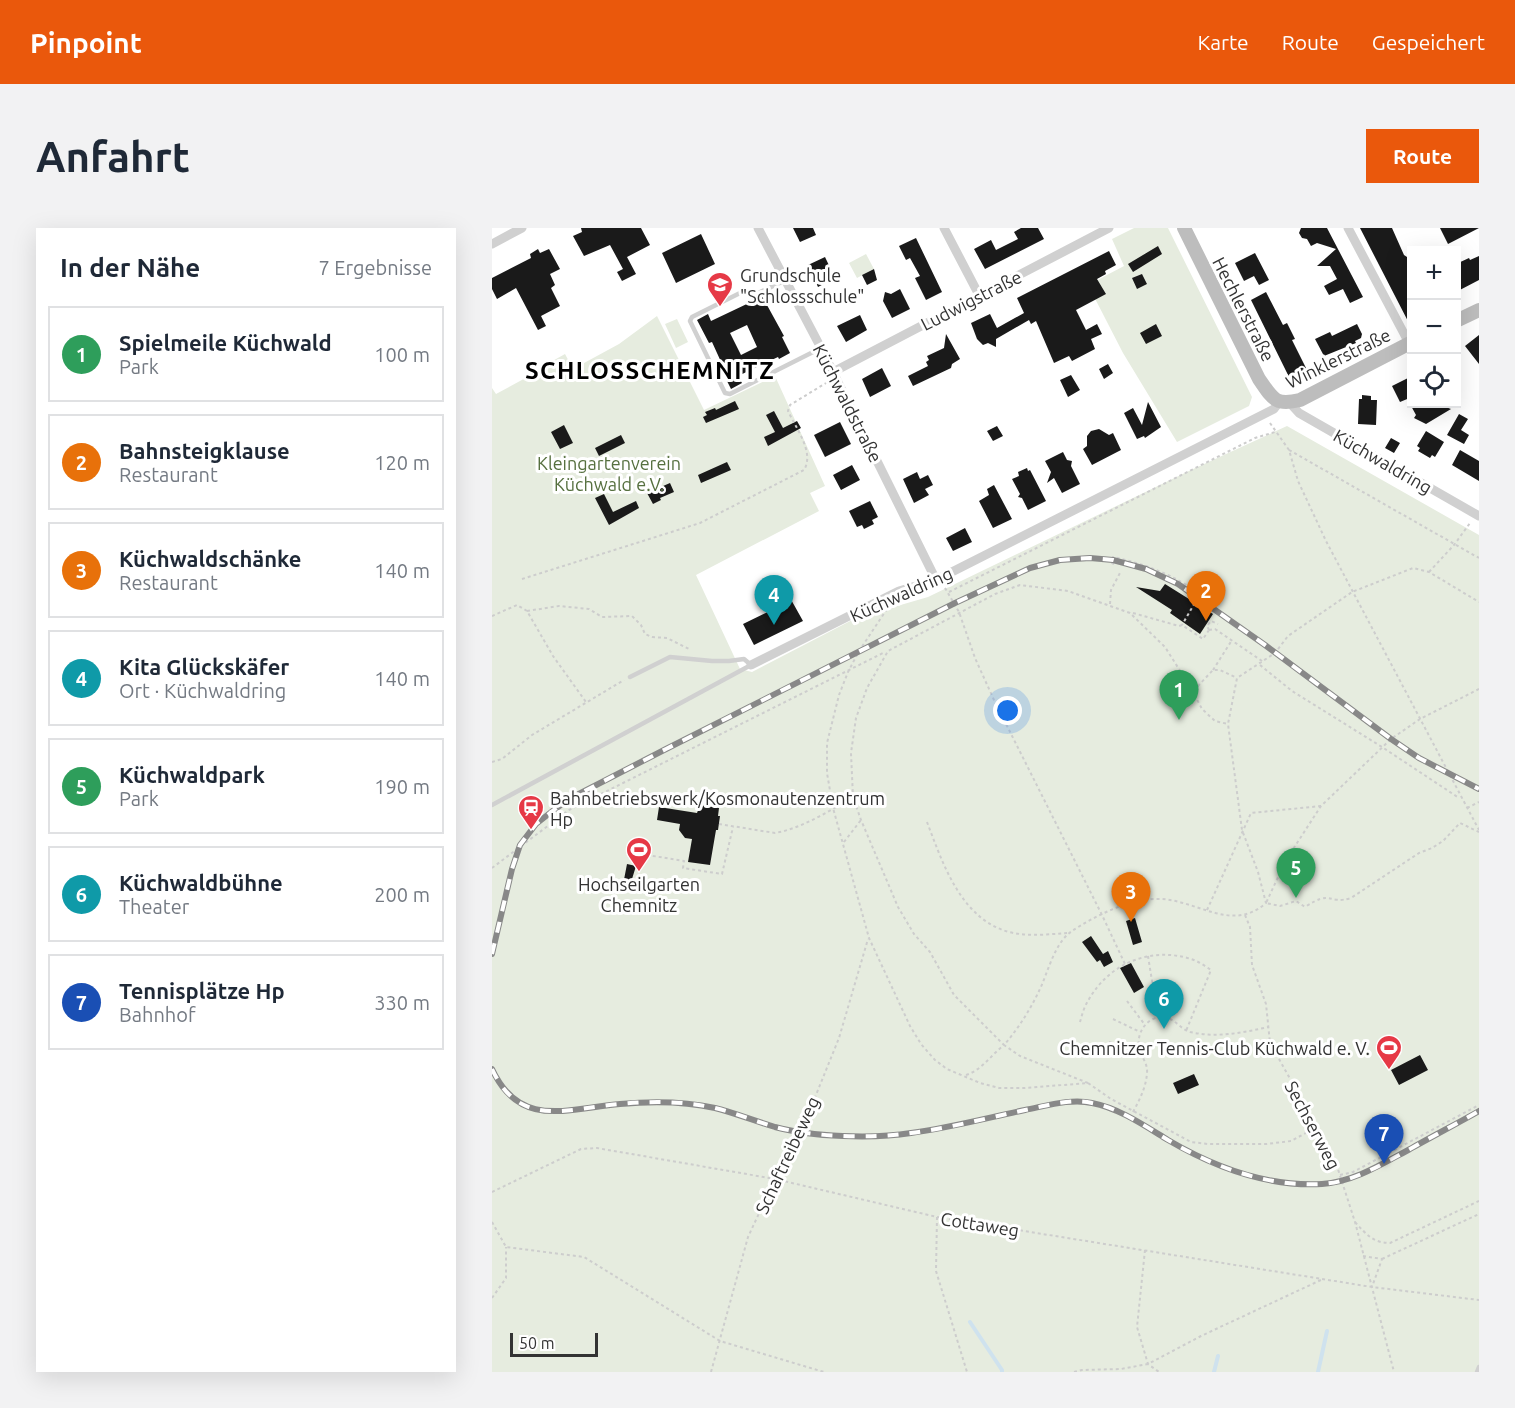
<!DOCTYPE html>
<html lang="de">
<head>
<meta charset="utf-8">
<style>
	body { margin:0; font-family:Ubuntu,sans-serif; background:#f2f2f3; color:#1f2937 }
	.controls { position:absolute; right:18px; top:18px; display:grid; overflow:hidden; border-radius:0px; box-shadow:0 6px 24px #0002 }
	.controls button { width:54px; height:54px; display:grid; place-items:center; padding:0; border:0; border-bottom:2px solid #e0e1e3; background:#fff; color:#1f2937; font:30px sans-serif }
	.scale { position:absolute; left:18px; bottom:15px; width:88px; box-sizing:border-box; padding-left:6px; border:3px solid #333; border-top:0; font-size:16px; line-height:21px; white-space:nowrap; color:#333; -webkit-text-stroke:4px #fff; paint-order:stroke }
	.you { position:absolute; left:516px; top:483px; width:21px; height:21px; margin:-15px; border:4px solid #fff; border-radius:50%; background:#1a73e8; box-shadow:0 0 0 9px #1a73e833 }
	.badge { display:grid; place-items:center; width:39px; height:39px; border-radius:50%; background:#ea580c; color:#fff; font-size:20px; font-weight:700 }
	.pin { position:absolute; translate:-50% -50px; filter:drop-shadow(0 2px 3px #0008) }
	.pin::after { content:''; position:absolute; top:32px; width:21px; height:18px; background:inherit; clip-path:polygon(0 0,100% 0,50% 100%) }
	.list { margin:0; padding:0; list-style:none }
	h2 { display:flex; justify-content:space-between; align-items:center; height:78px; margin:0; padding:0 24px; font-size:26px }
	h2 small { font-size:20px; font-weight:400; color:#747a83 }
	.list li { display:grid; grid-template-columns:39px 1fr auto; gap:18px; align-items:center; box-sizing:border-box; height:96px; margin:0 12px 12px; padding:0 12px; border:2px solid #e0e1e3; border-radius:0px }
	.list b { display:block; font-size:22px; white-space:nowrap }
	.list p { margin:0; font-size:20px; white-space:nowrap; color:#747a83 }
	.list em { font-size:20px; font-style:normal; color:#747a83 }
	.icon { flex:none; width:33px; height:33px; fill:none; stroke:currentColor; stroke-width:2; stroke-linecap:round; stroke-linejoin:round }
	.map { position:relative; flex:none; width:987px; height:1144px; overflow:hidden; border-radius:0px }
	header { display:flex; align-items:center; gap:36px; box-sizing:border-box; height:84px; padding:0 30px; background:#ea580c; color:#fff }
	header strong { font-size:28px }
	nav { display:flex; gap:33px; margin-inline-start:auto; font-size:21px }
	.intro { display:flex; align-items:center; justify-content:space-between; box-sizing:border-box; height:144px; padding:0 36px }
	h1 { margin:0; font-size:42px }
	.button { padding:15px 27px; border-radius:0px; background:#ea580c; color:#fff; font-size:21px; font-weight:700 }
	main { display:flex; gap:36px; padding:0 36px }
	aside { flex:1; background:#fff; border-radius:0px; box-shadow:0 6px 24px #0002 }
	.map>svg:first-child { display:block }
	.green { fill:#e6ecdf }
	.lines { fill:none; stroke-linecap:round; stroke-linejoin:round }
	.stream { stroke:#cfe2ee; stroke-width:4 }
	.building { fill:#1a1a1a; fill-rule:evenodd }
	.path { stroke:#cdcdcd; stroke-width:2; stroke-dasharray:3 3; stroke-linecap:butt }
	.service { stroke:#d0d0d0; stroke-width:4.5 }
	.minor { stroke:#d0d0d0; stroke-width:9 }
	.secondary { stroke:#bdbdbd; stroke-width:14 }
	.rail-casing { stroke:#888; stroke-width:6 }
	.rail { stroke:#fff; stroke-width:4; stroke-dasharray:11; stroke-linecap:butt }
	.labels { text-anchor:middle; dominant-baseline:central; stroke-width:6; stroke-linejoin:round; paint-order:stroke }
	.poi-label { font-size:18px; fill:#333; stroke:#fff; text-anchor:start }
	.street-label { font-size:18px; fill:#333; stroke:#fff }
	.park-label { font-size:18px; fill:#56703f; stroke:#fff }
	.district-label { font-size:24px; font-weight:bold; letter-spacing:1.5px; fill:#000; stroke:#fff }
</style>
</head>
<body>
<header>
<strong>Pinpoint</strong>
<nav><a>Karte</a><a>Route</a><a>Gespeichert</a></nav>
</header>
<div class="intro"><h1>Anfahrt</h1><a class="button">Route</a></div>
<main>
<aside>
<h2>In der Nähe<small>7 Ergebnisse</small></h2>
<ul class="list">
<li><span class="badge" style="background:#2e9e5b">1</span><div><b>Spielmeile Küchwald</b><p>Park</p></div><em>100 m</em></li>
<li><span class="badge" style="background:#e8710a">2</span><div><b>Bahnsteigklause</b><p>Restaurant</p></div><em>120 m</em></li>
<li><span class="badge" style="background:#e8710a">3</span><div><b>Küchwaldschänke</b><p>Restaurant</p></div><em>140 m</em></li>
<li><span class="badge" style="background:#0f9aa8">4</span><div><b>Kita Glückskäfer</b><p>Ort · Küchwaldring</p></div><em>140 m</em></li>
<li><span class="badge" style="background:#2e9e5b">5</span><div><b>Küchwaldpark</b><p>Park</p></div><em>190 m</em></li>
<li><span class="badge" style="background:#0f9aa8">6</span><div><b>Küchwaldbühne</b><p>Theater</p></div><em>200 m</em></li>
<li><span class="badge" style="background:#1a4fb4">7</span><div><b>Tennisplätze Hp</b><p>Bahnhof</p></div><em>330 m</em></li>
</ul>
</aside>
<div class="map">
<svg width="987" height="1144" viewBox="0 0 987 1144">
	<rect width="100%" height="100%" fill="#fff"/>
	<path class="green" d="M642 0H676L760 169 757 178 685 214 631 125 596 57 632 38 620 11Z
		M374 26 382 41 365 50 357 35Z
		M165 88 212 182 283 148 333 258 318 265 327 283 204 347 248 441 260 444 364 390 436 369 699 242 795 198 987 307V1144H0V160L4 166 39 147V145L73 126 81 141 127 116Z
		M185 91 196 114 184 120 173 96Z"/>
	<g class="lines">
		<path class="stream" d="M478 1094 510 1142V1144
			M722 1144 726 1128
			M826 1144 835 1103"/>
	</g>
	<path class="building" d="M89 0H149L158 17 135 29 144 46 130 53 125 44 131 41 118 17 92 28 81 8 90 4Z
		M301 0H321L324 7 308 14Z
		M529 0H546L552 11 493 41 482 21 499 12 504 22 526 11 522 4Z
		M809 0H835L871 69 858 75 851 61 837 67 832 58 845 51 838 38H825L844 21 825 15 819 18 815 11 810 10 807 5Z
		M868 0H900L912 27 915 29 920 43V101Z
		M948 0H987L956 16Z
		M209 6 223 36 184 55 170 25Z
		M424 10 450 64 434 72 423 50 428 48 418 30 414 32 407 18Z
		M666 18 670 26 641 44 636 36Z
		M46 21 48 25 57 21 68 41 58 46 63 57 59 60 68 78 49 88 54 98 46 102 24 60 5 71 0 61V50L39 30 38 26Z
		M617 23 624 37 613 43 614 46 605 51 614 66 584 82 594 102 605 96 610 106 599 111 603 121 580 133 577 128 562 135 544 93 539 96 537 92 504 111V119L496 115 491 117 485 111 479 95 498 86 505 100 532 85 525 70Z
		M763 25 777 52 767 57 762 48 752 53 743 35Z
		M987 28V52L964 64V36L977 30 978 32Z
		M333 29 343 50 326 59 316 37Z
		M382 41 385 52 375 57 370 47Z
		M650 46 655 56 645 61 640 50Z
		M408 61 418 81 400 90 391 73 393 64 399 66Z
		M774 64 791 97 795 95 803 111 800 112 815 142 798 151 759 72Z
		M270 68 292 108 290 109 298 125 287 131 286 129 246 148 250 155 239 161 227 137 230 136 220 114 217 115 205 92 216 86 219 93 259 74 258 72ZM255 97 265 119 249 127 238 105Z
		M368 87 375 102 354 114 345 98Z
		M664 96 670 108 654 116 648 105Z
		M865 96 870 106 869 110 863 113 864 115 832 128 823 111 838 104 840 108Z
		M454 106 468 131 460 136 459 140 421 158 416 148 436 138 434 134 437 132 435 128 452 120Z
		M987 107V136L973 118Z
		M616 136 621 145 612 151 607 141Z
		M390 140 399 158 378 169 370 151Z
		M579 147 588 162 576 169 568 152Z
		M920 148V169L908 174 900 158Z
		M870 167 879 168V172H885L884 197 866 196 867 171H870Z
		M243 173 247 181 214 195 211 189 215 187 213 184 223 180 224 182Z
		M656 174 669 199 653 210 652 208 645 211 632 185 641 180 650 197Z
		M918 176H935L938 180 946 176 959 181 934 196 922 190 924 187Z
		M282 183 291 200 305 193 309 200 276 218 272 209 283 204 274 187Z
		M967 186 976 191 969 202 977 207 972 216 955 207Z
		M348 194 359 216 333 229 322 207Z
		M72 197 81 215 68 221 59 204Z
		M505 198 511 208 501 213 495 203Z
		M607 201 617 207 621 205 629 222 600 237 591 221 595 218V208L599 203Z
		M934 203 952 214 943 229 940 227 938 230 926 223 928 220 925 218Z
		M129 207 133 215 107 228 103 220Z
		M899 210 908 215 902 225 893 220Z
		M968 222 987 233V253L960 237Z
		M571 224 575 232 580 233 579 238 588 256 570 265 562 250 555 255 559 244 553 233Z
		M235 234 239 242 209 255 206 247Z
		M360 237 368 252 349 262 341 247Z
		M535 240 536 243 538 242 554 273 536 282 530 270 526 269 528 266 520 251 527 248 526 244Z
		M425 244 428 251 436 247 441 257 433 261 437 267 422 275 411 251Z
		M178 255 182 264 168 270 169 272 161 276 155 265Z
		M502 257 520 291 501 300 487 273 497 267 495 261Z
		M112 266 121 284 144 273 147 280 117 297 103 270Z
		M378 273 386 289 380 292 382 296 372 301 370 297 365 299 357 283Z
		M473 300 480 314 461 323 454 310Z
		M673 356 721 386 708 406 678 385 680 382 644 359 668 363Z
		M292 359 311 393 262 417 251 396 284 380 277 367Z
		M208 577 227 580 226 588H228L226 602H224L218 637 196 634 200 611 193 610 187 602 188 596 165 592 167 579 205 585Z
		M135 636 144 638 136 664 130 662Z
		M643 690 650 714 641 717 634 693Z
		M599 708 611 726 616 723 621 734 612 739 608 732 605 734 590 714Z
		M639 735 652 759 642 765 628 740Z
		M928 827 936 842 907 857 899 842Z
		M702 846 707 857 686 866 681 855Z"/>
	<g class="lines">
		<path class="path" d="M778 195 797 222 806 253 834 313 987 602
			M797 222 987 330
			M622 336 620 335 621 329C653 336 682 347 708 366L690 397
			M937 344 962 317 978 295
			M30 351 208 295 312 242C323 224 303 199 296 183L298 177 334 155
			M453 360 467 384 483 430 502 472 610 687 633 736
			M457 364 763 210 783 204
			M618 376 619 362 629 343
			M395 381 367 423 356 444 347 467 335 515V545L341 580 377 710 418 798 429 816 443 832 455 841 488 855 507 860H533L596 855 619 871 699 914 716 916H775L799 913 825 899
			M35 383 67 378 97 381 110 389 140 388 149 397 153 406 160 409 175 410 199 422
			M641 385 687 398 690 397 711 411 717 402
			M0 388 25 377 35 383 61 428 94 474
			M717 402 723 401 770 433
			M717 402 715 398 719 393 726 396
			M768 437 800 463 890 519 967 570
			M721 442 740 412
			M700 460 706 458 721 442H728L745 450
			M987 461 928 491 899 511 829 578 794 632 774 675 788 678 804 673 813 679C840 661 836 677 859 670L927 625 940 620 951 613 968 595 987 604
			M0 534 10 531 40 507 132 452
			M975 580 987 574
			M435 594C451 636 469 691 517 704 537 709 558 706 577 705
			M227 596 283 605C311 600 337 583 361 569
			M352 614 369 592
			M143 625 192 633 191 640 230 646 241 599
			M0 640 77 582 393 424
			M715 682 759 585 829 578
			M753 687 758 699 760 737 774 776 778 815 842 929 863 994 902 1144
			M656 728 661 759 669 790
			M635 773 653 797
			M621 791 648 804
			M677 791 684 760
			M588 794C590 787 592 779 596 773 616 736 658 718 699 731 706 733 713 738 719 742L694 803
			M617 814 647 823
			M474 847C490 842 499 827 512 817L462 767 438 724 422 706 406 679 369 592 361 569 359 525 364 490 375 460 396 423 503 366 528 357 576 363 638 385 673 419 699 460 710 481 723 493 736 496
			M596 855 528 828 512 817C526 801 538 782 547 763 556 745 562 715 580 703 603 688 636 671 665 671 703 670 739 706 774 675L766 644 750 602 736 496 745 450 783 425 796 408 860 364 921 340 937 344 987 374
			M641 884C648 871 654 859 655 845 656 836 650 830 648 823 644 811 649 797 661 791 680 783 686 801 698 804 724 810 750 805 776 799
			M848 947 861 944 987 877
			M0 964 89 921 105 920 283 951 445 989 880 1059 987 1072
			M445 989 444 1043 475 1144
			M0 994 14 1019 92 1029 228 1113 332 1144
			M863 994C874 1006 881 1015 898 1015L987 973
			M653 1022 645 1099 656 1136 667 1144
			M871 1028 890 1031 880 1059
			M890 1031 987 986
			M0 1070 14 1050V1019
			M219 1144 256 1009 283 951 309 904 347 810 376 711
			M582 1144 590 1142 629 1141 656 1136 709 1108 831 1051"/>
		<path class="service" d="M292 53 266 65H248L200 89 198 93 233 165 238 166 329 120
			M0 577 259 437 252 431 237 433H220L178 429 138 449
			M985 1144 987 1139"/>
		<path class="minor" d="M266 0 329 120 444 352
			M452 0 487 67
			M856 0 917 115
			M0 16 30 0
			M341 144 617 0
			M797 174 807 185 987 288
			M259 437 407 363 444 352 782 181 787 174"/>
		<path class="secondary" d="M692 0 767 151C781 171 783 178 808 172L920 114
			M964 93 987 82"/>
		<defs>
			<path id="rail" d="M0 726 20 641 28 617 44 596 63 581 79 570 174 521 463 375 538 340 568 332 598 330 621 332 654 341 686 356 773 417 899 511 927 530 987 561
				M0 841C28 902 77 880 128 876 160 873 191 873 223 880 243 885 263 893 283 899 320 909 381 911 419 905 457 900 495 890 533 882 554 878 579 870 600 875 627 880 653 898 676 912 722 939 775 959 830 956 862 954 890 936 918 921 941 908 964 896 987 883"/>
		</defs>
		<use href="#rail" class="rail-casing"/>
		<use href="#rail" class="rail"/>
	</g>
	<defs>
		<symbol id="school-pin" viewBox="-11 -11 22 30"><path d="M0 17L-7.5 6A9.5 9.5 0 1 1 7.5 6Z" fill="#e63946" stroke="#fff"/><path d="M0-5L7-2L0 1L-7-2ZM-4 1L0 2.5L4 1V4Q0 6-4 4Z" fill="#fff"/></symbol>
		<symbol id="station-pin" viewBox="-11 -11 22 30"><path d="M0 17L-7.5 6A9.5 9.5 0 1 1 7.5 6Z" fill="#e63946" stroke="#fff"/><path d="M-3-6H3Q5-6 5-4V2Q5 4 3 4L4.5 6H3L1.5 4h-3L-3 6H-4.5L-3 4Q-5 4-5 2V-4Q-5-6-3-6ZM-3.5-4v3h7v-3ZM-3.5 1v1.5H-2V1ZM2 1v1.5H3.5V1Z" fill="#fff"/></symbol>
		<symbol id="stadium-pin" viewBox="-11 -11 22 30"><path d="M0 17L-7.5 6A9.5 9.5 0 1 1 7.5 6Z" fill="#e63946" stroke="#fff"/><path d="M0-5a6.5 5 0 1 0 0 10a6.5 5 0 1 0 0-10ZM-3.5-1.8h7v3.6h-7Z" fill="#fff"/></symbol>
	</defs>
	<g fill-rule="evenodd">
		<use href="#school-pin" x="213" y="42" width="30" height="40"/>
		<use href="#station-pin" x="24" y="565" width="30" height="40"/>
		<use href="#stadium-pin" x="132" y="607" width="30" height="40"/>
		<use href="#stadium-pin" x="882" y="805" width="30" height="40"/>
	</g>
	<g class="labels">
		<g class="poi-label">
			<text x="248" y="47">Grundschule<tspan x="248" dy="21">"Schlossschule"</tspan></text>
			<text x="58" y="570">Bahnbetriebswerk/Kosmonautenzentrum<tspan x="58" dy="21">Hp</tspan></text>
			<text x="147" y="656" text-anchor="middle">Hochseilgarten<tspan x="147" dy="21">Chemnitz</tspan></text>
			<text x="878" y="820" text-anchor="end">Chemnitzer Tennis-Club Küchwald e. V.</text>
		</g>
		<g class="street-label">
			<text transform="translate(479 72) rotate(-27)">Ludwigstraße</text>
			<text transform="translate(752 81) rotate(63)">Hechlerstraße</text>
			<text transform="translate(846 130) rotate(-26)">Winklerstraße</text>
			<text transform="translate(356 175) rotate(63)">Küchwaldstraße</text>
			<text transform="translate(891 233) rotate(30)">Küchwaldring</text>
			<text transform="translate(409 366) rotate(-24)">Küchwaldring</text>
			<text transform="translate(821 897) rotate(62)">Sechserweg</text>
			<text transform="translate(295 927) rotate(-65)">Schaftreibeweg</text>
			<text transform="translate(488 996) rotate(9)">Cottaweg</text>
		</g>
		<g class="park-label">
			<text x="117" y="235">Kleingartenverein<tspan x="117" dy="21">Küchwald e.V.</tspan></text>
		</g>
		<g class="district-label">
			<text x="158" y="142">SCHLOSSCHEMNITZ</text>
		</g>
	</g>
</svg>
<div class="controls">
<button>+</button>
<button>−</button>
<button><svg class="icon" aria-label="locate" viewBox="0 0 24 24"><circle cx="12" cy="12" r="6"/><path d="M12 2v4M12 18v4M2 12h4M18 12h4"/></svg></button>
</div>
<div class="scale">50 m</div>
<div class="you"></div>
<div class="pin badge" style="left:687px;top:492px;background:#2e9e5b">1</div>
<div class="pin badge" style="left:714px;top:393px;background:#e8710a">2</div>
<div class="pin badge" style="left:639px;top:694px;background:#e8710a">3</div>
<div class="pin badge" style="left:282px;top:397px;background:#0f9aa8">4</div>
<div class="pin badge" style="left:804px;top:670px;background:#2e9e5b">5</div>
<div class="pin badge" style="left:672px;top:801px;background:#0f9aa8">6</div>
<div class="pin badge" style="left:892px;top:936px;background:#1a4fb4">7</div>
</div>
</main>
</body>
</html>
